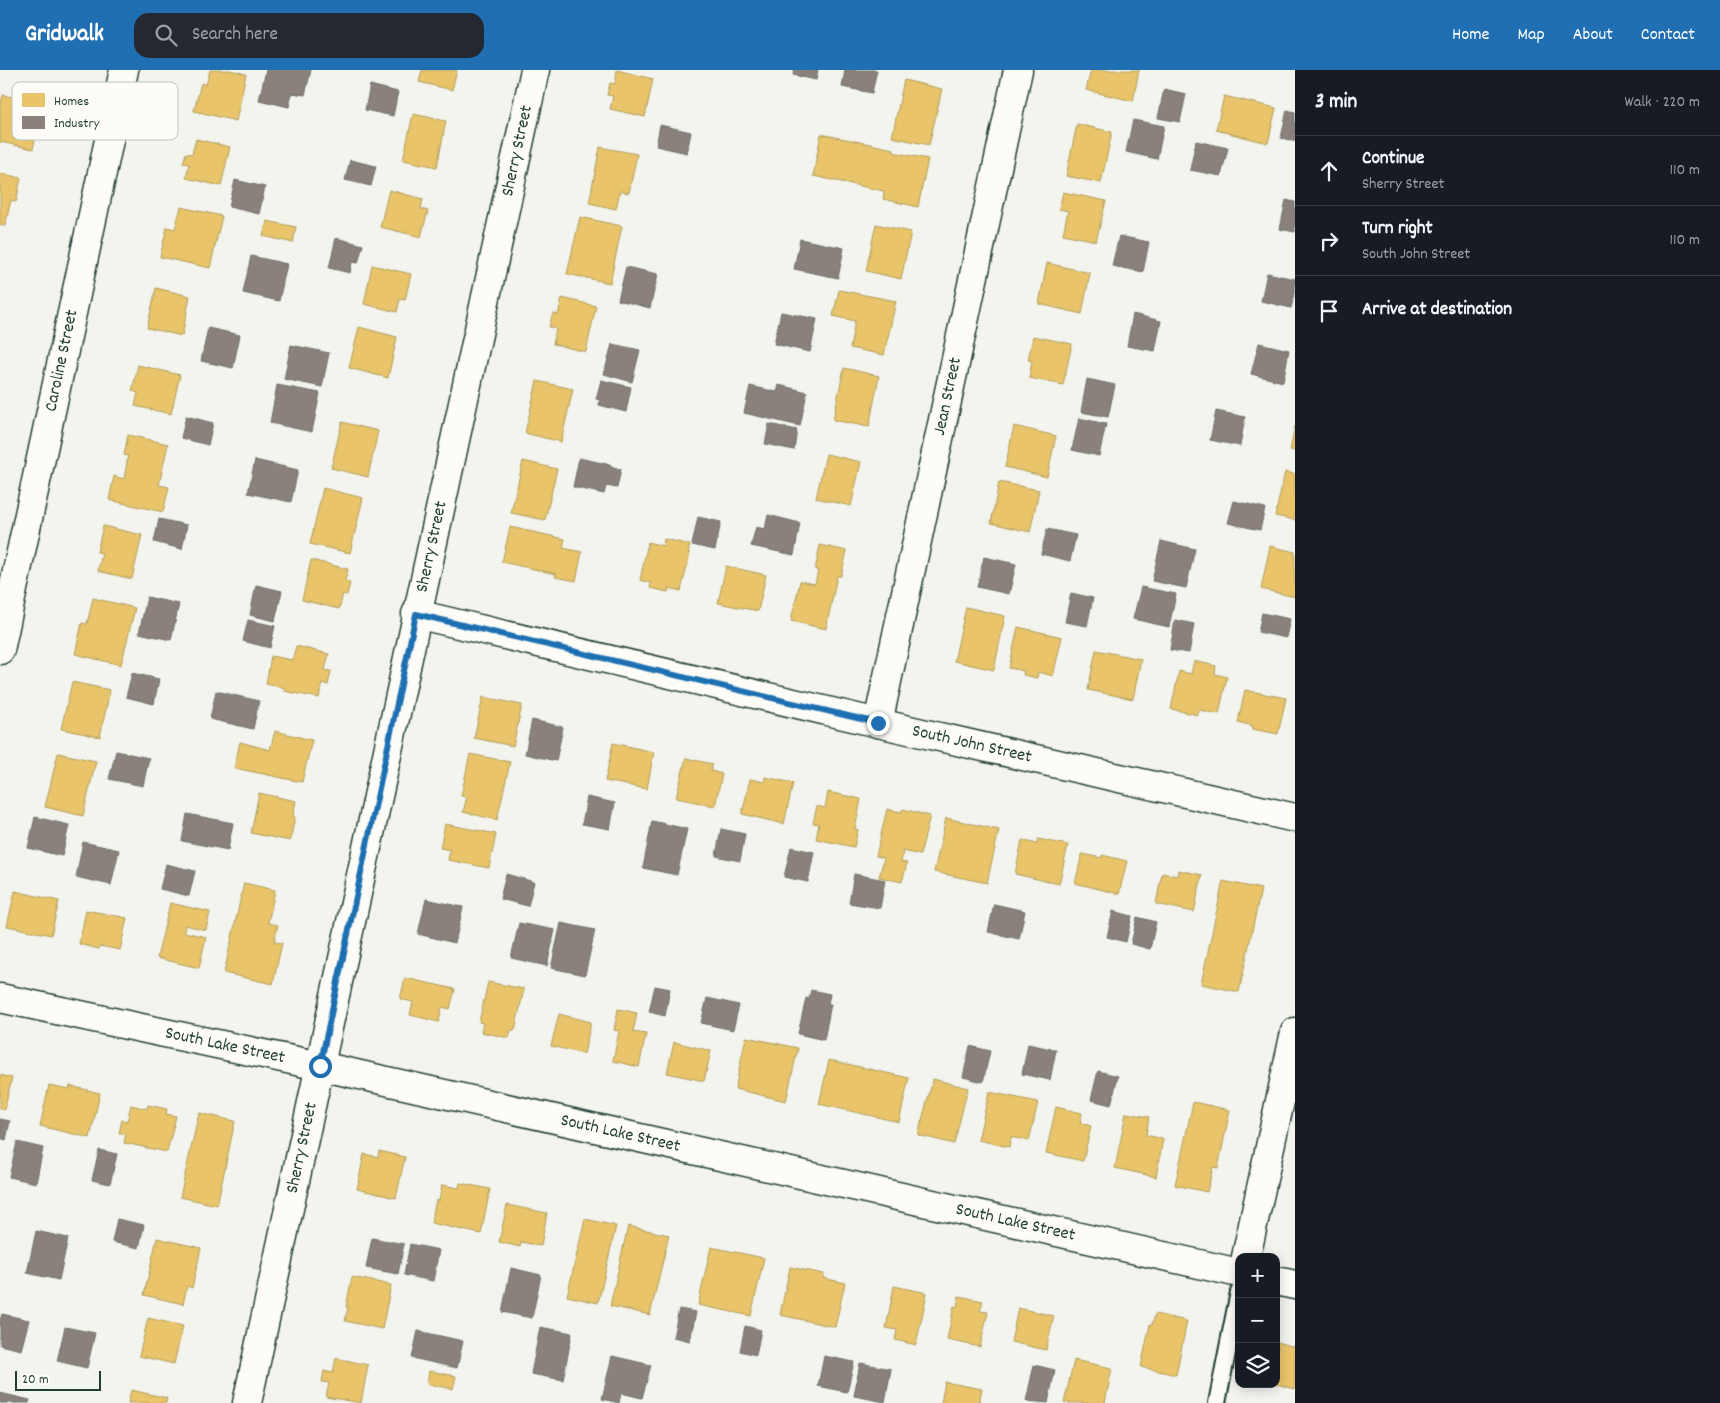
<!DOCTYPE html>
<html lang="en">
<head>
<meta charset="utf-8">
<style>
	body { margin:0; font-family:Dekko,sans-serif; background:#242831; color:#f1f3f6 }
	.controls { position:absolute; right:15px; bottom:15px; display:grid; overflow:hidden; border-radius:10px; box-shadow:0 2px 12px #0003 }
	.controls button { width:45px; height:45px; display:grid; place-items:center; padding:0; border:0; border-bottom:1px solid #363941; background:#171b24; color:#f1f3f6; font:25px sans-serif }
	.scale { position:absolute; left:15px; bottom:12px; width:86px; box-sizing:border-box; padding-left:5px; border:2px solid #1f3d34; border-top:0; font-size:14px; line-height:18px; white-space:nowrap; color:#1f3d34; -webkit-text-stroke:4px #fdfcf7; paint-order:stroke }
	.stop { position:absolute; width:15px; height:15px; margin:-11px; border:4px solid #1f6fb2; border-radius:50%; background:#fff }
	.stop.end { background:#1f6fb2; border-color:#fff; box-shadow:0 1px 5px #0008 }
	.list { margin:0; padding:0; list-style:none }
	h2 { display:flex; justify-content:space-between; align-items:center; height:65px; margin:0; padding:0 20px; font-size:21px }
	h2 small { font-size:16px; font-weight:400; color:#9ea1a6 }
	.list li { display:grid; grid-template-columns:32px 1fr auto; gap:15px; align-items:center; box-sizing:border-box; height:70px; padding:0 20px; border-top:1px solid #363941 }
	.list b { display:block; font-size:19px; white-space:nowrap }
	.list p { margin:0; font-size:16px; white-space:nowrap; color:#9ea1a6 }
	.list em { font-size:16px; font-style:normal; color:#9ea1a6 }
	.icon { flex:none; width:28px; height:28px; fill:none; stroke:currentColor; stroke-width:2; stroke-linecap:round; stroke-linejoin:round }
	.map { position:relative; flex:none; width:1295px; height:1333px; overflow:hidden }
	header { display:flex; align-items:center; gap:30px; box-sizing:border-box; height:70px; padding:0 25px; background:#1f6fb2; color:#fff }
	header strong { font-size:24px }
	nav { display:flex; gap:28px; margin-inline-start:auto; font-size:18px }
	.search { width:350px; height:45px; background:#242831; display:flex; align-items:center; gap:12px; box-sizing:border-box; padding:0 18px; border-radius:15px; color:#9ea1a6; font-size:19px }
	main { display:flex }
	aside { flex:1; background:#171b24 }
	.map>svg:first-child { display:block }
	.homes { fill:#e9c46a; stroke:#ac9c5a }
	.industry { fill:#8a817c; stroke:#6a6d66 }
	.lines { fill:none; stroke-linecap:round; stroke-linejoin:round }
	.lane-casing { stroke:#1f3d34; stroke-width:20 }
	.street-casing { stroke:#1f3d34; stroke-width:31 }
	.secondary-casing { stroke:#1f3d34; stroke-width:31 }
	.lane { stroke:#fdfcf7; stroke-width:16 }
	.street { stroke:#fdfcf7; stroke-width:28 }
	.secondary { stroke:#fdfcf7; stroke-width:28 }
	.route { stroke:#1f6fb2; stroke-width:6 }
	.labels { text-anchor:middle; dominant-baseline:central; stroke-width:5; stroke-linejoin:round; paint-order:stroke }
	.street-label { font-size:18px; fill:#1f3d34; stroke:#fdfcf7 }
	.key { fill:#fdfcf7; stroke:#bac3bc; stroke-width:1 }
	.key-label { font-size:14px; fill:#1f3d34 }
</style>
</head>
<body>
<header>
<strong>Gridwalk</strong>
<div class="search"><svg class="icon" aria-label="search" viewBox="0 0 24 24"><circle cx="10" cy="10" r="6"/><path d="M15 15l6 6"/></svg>Search here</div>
<nav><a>Home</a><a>Map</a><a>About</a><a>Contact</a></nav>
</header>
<main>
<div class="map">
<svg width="1295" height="1333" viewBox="0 0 1295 1333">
	<rect width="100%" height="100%" fill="#f4f4ef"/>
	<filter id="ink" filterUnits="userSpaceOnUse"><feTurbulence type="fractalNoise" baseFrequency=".02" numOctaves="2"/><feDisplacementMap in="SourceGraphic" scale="10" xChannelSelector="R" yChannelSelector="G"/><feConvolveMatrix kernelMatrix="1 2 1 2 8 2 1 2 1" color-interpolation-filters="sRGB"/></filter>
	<g filter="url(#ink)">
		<path class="homes" d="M210 0H230L246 4 236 51 194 41 201 13 206 15Z
			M422 0H457L452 20 419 12Z
			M617 0 653 9 645 47 610 39 613 26 607 25 610 13 615 14Z
			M1091 0H1139L1133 31 1086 20Z
			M904 10 942 19 929 75 892 67Z
			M3 25 43 34 33 79 0 72V37Z
			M1224 26 1276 38 1268 73 1216 60Z
			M413 44 446 51 437 97 403 90Z
			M1077 54 1112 62 1101 113 1066 106Z
			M821 64 894 79 893 82 928 89 918 137 883 129 884 121 813 106Z
			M196 69 230 77 221 116 186 108 189 94 183 93 186 83 192 84Z
			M600 77 637 84 629 123 620 121 616 139 589 133Z
			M0 103 21 108 16 132 11 130 5 156 0 155Z
			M389 120 423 129 421 139 428 141 421 167 380 157Z
			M1063 122 1106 131 1096 171 1063 164 1068 141 1059 139Z
			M181 137 222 146 210 198 160 187 167 157 175 159Z
			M580 147 622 156 610 213 567 204Z
			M267 151 296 157 293 173 263 166Z
			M876 154 911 162 901 209 866 201Z
			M1047 193 1090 203 1082 244 1039 234Z
			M372 195 411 204 405 230 400 229 397 242 364 234Z
			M156 218 190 226 182 266 147 258Z
			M839 220 896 231 884 285 850 278 855 251 833 246Z
			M562 228 596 236 586 282 553 274 556 258 549 257 553 243 558 245Z
			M359 257 397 267 388 308 349 298Z
			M1033 266 1072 274 1063 315 1029 308 1032 291 1028 290Z
			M138 295 180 305 171 344 135 336 138 323 132 321Z
			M844 298 879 306 869 357 833 350Z
			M537 311 573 319 561 372 525 363Z
			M342 352 378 361 368 407 331 398Z
			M1014 356 1056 366 1047 407 1005 397Z
			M1295 356V381L1290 380Z
			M128 365 168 374 159 415 169 417 163 442 109 430 114 406 124 409 128 386 124 385Z
			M826 384 861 392 851 436 816 428Z
			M523 391 557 399 545 450 511 443Z
			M1285 402 1295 404V450L1275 446Z
			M999 412 1039 420 1030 462 991 453Z
			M323 418 363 428 350 483 310 474Z
			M103 456 142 465 132 509 98 501 102 483 97 482Z
			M510 457 565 469 563 478 582 482 576 511 555 507 556 504 502 492Z
			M664 469 690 475 688 483H690L681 521 669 518 668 522 650 518 651 513 640 510 648 472 663 476Z
			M820 475 847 481 841 506H837L826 559 791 551 800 511 815 514 818 500H815Z
			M1270 476 1295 482V527L1261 519Z
			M311 490 348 499 345 511 350 513 347 525 343 524 339 539 302 530Z
			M726 496 766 505 758 541 718 533Z
			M93 528 135 538 121 595 75 584 82 553 87 554Z
			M966 537 1005 546 994 600 954 591Z
			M1018 557 1062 567 1053 606 1038 602 1037 608 1023 605 1024 601 1009 598Z
			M296 576 329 584 325 600 331 601 328 615 322 613 319 628 284 621 285 618 266 614 271 586 292 590Z
			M1096 580 1141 589 1133 629 1088 620Z
			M1194 591 1216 596 1215 604 1227 607 1219 644 1199 640 1198 645 1171 639 1179 601 1191 604Z
			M72 612 110 620 100 667 61 659Z
			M1245 620 1286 628 1278 664 1252 659 1253 656 1238 652Z
			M483 627 522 635 513 676 474 668Z
			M275 661 312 670 302 712 234 698 240 672 270 680Z
			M613 673 654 682 647 719 605 711Z
			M58 683 96 691 83 746 45 737Z
			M470 684 510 692 497 750 463 742 467 727 461 726Z
			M686 688 712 694 711 701 722 704 715 736 676 728Z
			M765 707 793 713 784 754 742 744 750 709 764 712Z
			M828 722 861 729 855 759 858 760 854 777 816 769 819 754 813 753 817 736 825 738Z
			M259 723 296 731 293 746 295 747 290 771 251 763Z
			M887 739 901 742 903 739 930 746 920 785 903 781 901 792 907 793 902 812 879 807 884 788 876 786Z
			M946 748 999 760 987 813 934 802Z
			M445 754 496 764 489 798 448 790 450 780 440 778Z
			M1038 769 1068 775 1059 814 1015 804 1022 770 1037 774Z
			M1082 784 1102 788V785L1127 791 1119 824 1075 813Z
			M1178 800 1202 805 1194 842 1156 834 1162 803 1177 806Z
			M1223 811 1261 819 1239 922 1201 914Z
			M244 813 275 820 268 853 278 855 274 872 282 873 273 914 224 903Z
			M15 821 59 831 51 865 7 856Z
			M170 833 210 842 206 860 185 855 184 862 206 867 199 898 157 888Z
			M86 840 127 848 120 880 100 876 99 879 79 874Z
			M405 908 455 919 450 939 442 937 439 952 410 945 413 932 400 929Z
			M488 912 524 919 515 960H511L509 968 481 962 483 953 479 952Z
			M618 939 637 943 633 962 646 964 639 997 613 991 619 961 614 960Z
			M559 944 591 952 584 984 551 976Z
			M746 967 798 978 786 1031 735 1019Z
			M674 972 711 981 704 1011 667 1003Z
			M829 990 909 1008 899 1052 819 1034Z
			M0 1005 12 1008 4 1040 0 1038Z
			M933 1009 968 1018 954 1074 918 1065Z
			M49 1015 69 1019 70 1016 100 1023 90 1068 40 1056Z
			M989 1022 1038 1032 1029 1071 1011 1067 1009 1077 978 1070Z
			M1193 1032 1230 1040 1218 1098 1213 1097 1207 1122 1175 1115Z
			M131 1035 147 1039 148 1035 167 1039 166 1044 176 1046 167 1082 124 1073 126 1064 119 1063 122 1050 127 1051Z
			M1056 1037 1082 1043 1080 1053 1091 1056 1083 1091 1046 1083Z
			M199 1043 235 1051 217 1135 180 1127Z
			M1126 1043 1149 1047 1146 1065 1163 1069 1156 1107 1115 1098Z
			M379 1081 405 1087 396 1128 357 1119 364 1084 378 1087Z
			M460 1113 490 1119 481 1164 431 1153 436 1130 439 1131 442 1115 459 1118Z
			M507 1135 547 1143 541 1176 521 1172 520 1177 499 1172Z
			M585 1149 616 1156 598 1233 567 1226Z
			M628 1156 669 1165 650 1245 610 1236Z
			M157 1168 201 1178 192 1218 187 1216 183 1234 144 1225Z
			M711 1177 764 1188 751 1246 698 1235Z
			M790 1197 824 1204 823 1208 845 1213 835 1257 780 1245Z
			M352 1207 391 1215 382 1259 345 1251 348 1237H346Z
			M894 1216 927 1223 916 1275 895 1270 897 1260 886 1258Z
			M959 1226 983 1231 980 1241 988 1242 980 1277 947 1270 954 1236 957 1237Z
			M1018 1238 1054 1246 1046 1280 1011 1272Z
			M1155 1244 1187 1251 1176 1305 1141 1297 1150 1254 1152 1255Z
			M148 1248 183 1256 174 1294 139 1286Z
			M1277 1272 1295 1277V1319L1276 1314Z
			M336 1288 368 1295 361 1333 326 1327 329 1313 322 1312 324 1301 333 1303Z
			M1074 1290 1112 1298 1105 1333H1064Z
			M429 1301 456 1306 453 1319 427 1314Z
			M945 1312 982 1319 979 1333H941Z
			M131 1320 167 1328 166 1333H128Z"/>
		<path class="industry" d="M266 0H311L305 25 292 23 289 37 259 30Z
			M794 0H818L816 10 793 5Z
			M845 0H877L872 23 842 17Z
			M370 15 398 22 393 46 365 40Z
			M1164 19 1186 24 1180 52 1158 48Z
			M1287 40 1295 42V71L1281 68Z
			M1133 50 1164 56 1157 89 1126 82Z
			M660 55 691 62 687 83 656 76Z
			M1196 71 1228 78 1221 106 1190 100Z
			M350 90 376 96 371 116 345 110Z
			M235 110 265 117 259 144 229 137Z
			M1286 130 1295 132V162L1280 159Z
			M1119 166 1149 172 1143 202 1112 196Z
			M336 168 363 175 358 193 352 192 350 203 329 198Z
			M800 169 844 178 838 208 794 199Z
			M251 186 287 194 279 231 243 223Z
			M626 197 658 204 650 238 618 230Z
			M1267 203 1295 209V222L1291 238 1261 231Z
			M781 242 817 249 810 282 774 274Z
			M1133 244 1161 251 1155 281 1127 276Z
			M208 258 240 265 233 298 201 291Z
			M1259 273 1289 280 1283 312 1251 304Z
			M612 274 640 280 632 312 604 304Z
			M291 275 329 283 322 317 284 309Z
			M1087 309 1115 315 1108 347 1081 342Z
			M601 310 631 317 626 342 599 335 600 330 596 329Z
			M277 315 320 323 312 362 270 353Z
			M779 315 807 322 800 356 744 343 750 316 777 322Z
			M1216 341 1245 347 1240 376 1210 370Z
			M186 346 213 353 208 375 181 368Z
			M1079 348 1106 354 1099 386 1072 380Z
			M769 354 797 360 794 380 765 374Z
			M579 388 611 395 610 397 621 399 617 418 606 416 604 424 573 417Z
			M255 390 298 400 291 432 248 423Z
			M1234 431 1265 438 1260 460 1228 453Z
			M768 445 800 453 794 485 751 476 756 457 765 459Z
			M698 447 721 452 715 480 692 475Z
			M159 449 187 455 182 479 154 472Z
			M1047 459 1076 465 1070 491 1041 484Z
			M1161 471 1195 479 1186 518 1152 511Z
			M984 487 1016 494 1009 524 977 517Z
			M256 515 282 521 275 551 250 545Z
			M1141 517 1176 524 1169 557 1133 549Z
			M1071 523 1093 528 1087 556 1065 552Z
			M147 527 179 534 171 570 139 563Z
			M1262 543 1290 549 1286 568 1258 562Z
			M248 550 275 556 270 578 243 571Z
			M1175 550 1194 554 1189 583 1170 580Z
			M132 603 159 609 154 634 126 627Z
			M216 621 259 631 253 659 210 649Z
			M532 650 563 657 556 691 525 684Z
			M116 681 149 688 143 716 109 709Z
			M587 727 615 733 610 759 582 754Z
			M187 744 233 753 228 780 182 771Z
			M35 747 69 755 62 786 28 778Z
			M652 751 687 759 677 805 643 798Z
			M721 759 745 764 740 791 716 786Z
			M83 772 119 780 111 815 76 807Z
			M791 777 814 782 808 812 784 807Z
			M166 794 195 801 189 826 160 819Z
			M506 804 534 812 528 836 500 829Z
			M854 804 885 810 880 838 849 833Z
			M426 829 463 837 455 873 418 864Z
			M994 834 1025 841 1019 869 988 862Z
			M1113 841 1132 846 1126 872 1107 867Z
			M1137 847 1156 852 1150 879 1131 874Z
			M519 853 555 860 547 896 511 888Z
			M561 853 595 860 585 905 551 898Z
			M655 916 670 919 665 946 649 942Z
			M811 920 830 924 828 934H831L824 970 798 964 806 928 809 929Z
			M707 928 739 935 733 960 701 953Z
			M1028 974 1056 980 1050 1010 1022 1004Z
			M970 976 990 981 983 1012 963 1007Z
			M1098 1001 1118 1006 1111 1035 1091 1030Z
			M0 1049 10 1051 6 1070 0 1068Z
			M17 1072 43 1078 36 1113 9 1107Z
			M99 1080 117 1084 110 1114 92 1110Z
			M117 1149 144 1155 139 1178 112 1172Z
			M36 1161 68 1168 59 1210 27 1203Z
			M372 1168 404 1174 398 1204 366 1198Z
			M410 1174 439 1180 433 1211 404 1205Z
			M511 1198 541 1205 532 1248 502 1242Z
			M679 1239 696 1242 690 1271 673 1267Z
			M2 1244 29 1250 21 1280 0 1275V1250Z
			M745 1256 761 1260 756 1285 740 1281Z
			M65 1257 95 1263 87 1298 57 1291Z
			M540 1257 572 1263 563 1310 531 1304Z
			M418 1261 463 1271 457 1298 412 1288Z
			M612 1286 651 1295 642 1328 621 1323 619 1333 602 1329Z
			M824 1286 854 1292 847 1322 818 1316Z
			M860 1293 891 1299 885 1332 854 1326Z
			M1034 1295 1055 1300 1048 1333 1026 1331Z
			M0 1323 30 1330 29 1333H0Z"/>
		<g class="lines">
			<defs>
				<path id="lane" d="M1217 1333 1239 1222"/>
				<g id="street">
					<path id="s1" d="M416 544 878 653 1295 748"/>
					<path id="s2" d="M0 580 124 0"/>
					<path id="s3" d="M878 653 1018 0"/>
					<path d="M1246 1187 1295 962"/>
					<path id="s4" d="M247 1333 535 0"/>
				</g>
				<g id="secondary">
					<path id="s5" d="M0 928 320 996 1239 1203"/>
					<path d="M1276 1211 1295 1215"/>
				</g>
			</defs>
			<use href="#lane" class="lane-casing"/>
			<use href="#street" class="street-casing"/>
			<use href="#secondary" class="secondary-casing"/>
			<use href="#lane" class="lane"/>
			<use href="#street" class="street"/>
			<use href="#secondary" class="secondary"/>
		</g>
	</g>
	<g class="lines" filter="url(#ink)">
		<path class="route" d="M320 996 416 544 878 653"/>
	</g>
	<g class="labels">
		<g class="street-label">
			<text stroke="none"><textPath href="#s4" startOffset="1281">Sherry Street</textPath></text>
			<text stroke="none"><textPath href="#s2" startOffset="296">Caroline Street</textPath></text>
			<text stroke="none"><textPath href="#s3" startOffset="334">Jean Street</textPath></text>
			<text stroke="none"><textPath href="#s4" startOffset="876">Sherry Street</textPath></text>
			<text stroke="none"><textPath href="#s1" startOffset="571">South John Street</textPath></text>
			<text stroke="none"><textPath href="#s5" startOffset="230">South Lake Street</textPath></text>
			<text stroke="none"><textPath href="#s5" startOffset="635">South Lake Street</textPath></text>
			<text stroke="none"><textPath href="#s4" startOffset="261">Sherry Street</textPath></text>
			<text stroke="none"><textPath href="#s5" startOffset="1040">South Lake Street</textPath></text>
		</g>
	</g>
	<rect x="12" y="12" width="166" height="58" rx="8" class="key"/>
	<rect x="22" y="23" width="23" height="14" fill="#e9c46a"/>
	<rect x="22" y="46" width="23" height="13" fill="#8a817c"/>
	<g class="key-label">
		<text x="54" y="35">Homes</text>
		<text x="54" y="57">Industry</text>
	</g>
</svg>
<div class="controls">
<button>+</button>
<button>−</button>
<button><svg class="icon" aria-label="layers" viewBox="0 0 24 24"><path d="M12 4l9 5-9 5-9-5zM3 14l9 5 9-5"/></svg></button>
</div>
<div class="scale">20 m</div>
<div class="stop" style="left:320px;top:996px"></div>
<div class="stop end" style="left:878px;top:653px"></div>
</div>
<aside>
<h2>3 min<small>Walk · 220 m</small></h2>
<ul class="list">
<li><svg class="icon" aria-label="ahead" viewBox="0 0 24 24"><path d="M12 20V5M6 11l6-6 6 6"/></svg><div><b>Continue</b><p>Sherry Street</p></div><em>110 m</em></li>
<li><svg class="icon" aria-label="right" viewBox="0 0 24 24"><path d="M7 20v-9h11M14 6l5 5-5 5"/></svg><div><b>Turn right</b><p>South John Street</p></div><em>110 m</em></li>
<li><svg class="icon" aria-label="arrive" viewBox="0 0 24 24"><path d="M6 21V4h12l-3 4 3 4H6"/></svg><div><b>Arrive at destination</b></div></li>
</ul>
</aside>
</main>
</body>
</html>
